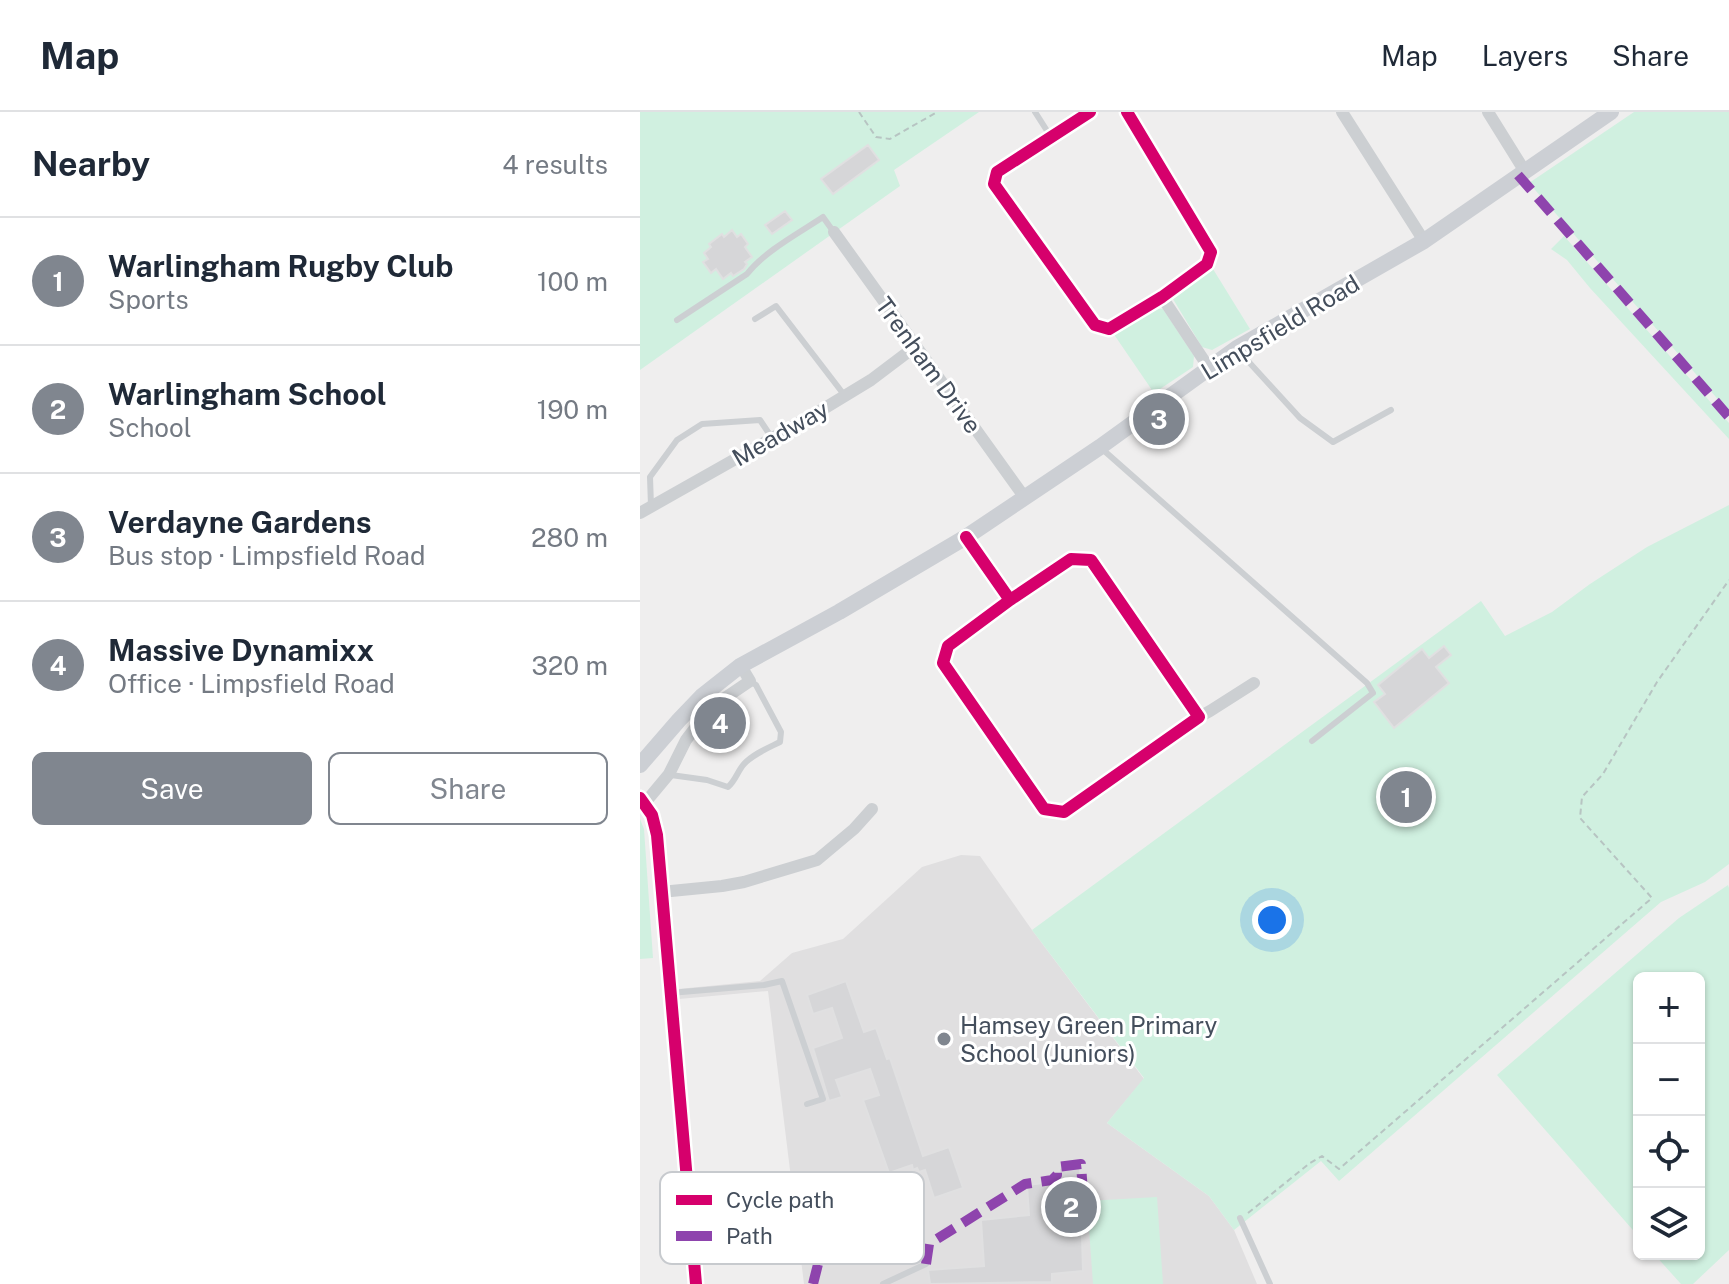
<!DOCTYPE html>
<html lang="en">
<head>
<meta charset="utf-8">
<style>
	body { margin:0; font-family:"Public Sans",sans-serif; background:#f6f6f7; color:#1f2937 }
	.controls { position:absolute; right:24px; bottom:24px; display:grid; overflow:hidden; border-radius:12px; box-shadow:0 2px 6px #0004 }
	.controls button { width:72px; height:72px; display:grid; place-items:center; padding:0; border:0; border-bottom:2px solid #e0e1e3; background:#fff; color:#1f2937; font:40px sans-serif }
	.you { position:absolute; left:632px; top:808px; width:28px; height:28px; margin:-20px; border:6px solid #fff; border-radius:50%; background:#1a73e8; box-shadow:0 0 0 12px #1a73e833 }
	.badge { display:grid; place-items:center; width:52px; height:52px; border-radius:50%; background:#80868f; color:#fff; font-size:26px; font-weight:700 }
	.pin { position:absolute; translate:-50% -50%; border:4px solid #fff; box-shadow:0 2px 8px #0006 }
	.list { margin:0; padding:0; list-style:none }
	h2 { display:flex; justify-content:space-between; align-items:center; height:104px; margin:0; padding:0 32px; font-size:34px }
	h2 small { font-size:26px; font-weight:400; color:#747a83 }
	.list li { display:grid; grid-template-columns:52px 1fr auto; gap:24px; align-items:center; box-sizing:border-box; height:128px; padding:0 32px; border-top:2px solid #e0e1e3 }
	.list b { display:block; font-size:30px; white-space:nowrap }
	.list p { margin:0; font-size:26px; white-space:nowrap; color:#747a83 }
	.list em { font-size:26px; font-style:normal; color:#747a83 }
	.actions { display:flex; gap:16px; padding:24px 32px }
	.actions a { flex:1; padding:18px 0; border:2px solid #80868f; border-radius:12px; text-align:center; font-size:28px; color:#80868f }
	.actions .main { background:#80868f; color:#fff }
	.icon { flex:none; width:44px; height:44px; fill:none; stroke:currentColor; stroke-width:2; stroke-linecap:round; stroke-linejoin:round }
	.map { position:relative; flex:none; width:1089px; height:1172px; overflow:hidden }
	header { display:flex; align-items:center; gap:48px; box-sizing:border-box; height:112px; padding:0 40px; background:#fff; border-bottom:2px solid #e0e1e3 }
	header strong { font-size:38px }
	nav { display:flex; gap:44px; margin-inline-start:auto; font-size:28px }
	main { display:flex }
	aside { flex:1; background:#fff }
	.map>svg:first-child { display:block }
	.education { fill:#e0dfe0 }
	.green { fill:#d0f0e0 }
	.building { fill:#d6d6d8; stroke:#e0e0e1; stroke-width:2 }
	.lines { fill:none; stroke-linecap:round; stroke-linejoin:round }
	.path { stroke:#b7c4c2; stroke-width:2; stroke-dasharray:6 4; stroke-linecap:butt }
	.service { stroke:#cccfd2; stroke-width:6 }
	.minor { stroke:#cccfd2; stroke-width:12 }
	.tertiary { stroke:#cccfd2; stroke-width:14 }
	.secondary { stroke:#cccfd4; stroke-width:16 }
	.quiet { stroke:#8e44ad; stroke-width:10; stroke-dasharray:20 10; stroke-linecap:butt }
	.cycleway-casing { stroke:#fff; stroke-width:17 }
	.cycleway { stroke:#d6006c; stroke-width:12 }
	.poi-dot { fill:#80868f; stroke:#fff; stroke-width:3 }
	.labels { text-anchor:middle; dominant-baseline:central; stroke-width:6; stroke-linejoin:round; paint-order:stroke }
	.street-label { font-size:24px; fill:#444e5c; stroke:#fff }
	.poi-label { font-size:24px; fill:#444e5c; stroke:#fff; text-anchor:start }
	.key { fill:#fff; stroke:#c7cace; stroke-width:2 }
	.key-label { font-size:22px; fill:#444e5c }
</style>
</head>
<body>
<header>
<strong>Map</strong>
<nav><a>Map</a><a>Layers</a><a>Share</a></nav>
</header>
<main>
<aside>
<h2>Nearby<small>4 results</small></h2>
<ul class="list">
<li><span class="badge">1</span><div><b>Warlingham Rugby Club</b><p>Sports</p></div><em>100 m</em></li>
<li><span class="badge">2</span><div><b>Warlingham School</b><p>School</p></div><em>190 m</em></li>
<li><span class="badge">3</span><div><b>Verdayne Gardens</b><p>Bus stop · Limpsfield Road</p></div><em>280 m</em></li>
<li><span class="badge">4</span><div><b>Massive Dynamixx</b><p>Office · Limpsfield Road</p></div><em>320 m</em></li>
</ul>
<div class="actions"><a class="main">Save</a><a>Share</a></div>
</aside>
<div class="map">
<svg width="1089" height="1172" viewBox="0 0 1089 1172">
	<rect width="100%" height="100%" fill="#efeeee"/>
	<path class="education" d="M321 743 340 744 392 818 504 967 467 1011 569 1084 594 1118 617 1172H164L128 879 39 887 38 877 120 869 152 841 203 827 282 755Z"/>
	<path class="green" d="M0 0H339L254 58 260 74 0 258Z
		M994 0H1089V300L889 71Z
		M924 124 1089 311V327L950 176 927 148 911 137Z
		M573 157 610 217 572 238 562 235 533 187 536 180Z
		M514 196 523 197 554 244 553 255 514 281 473 221Z
		M1089 393V752L1065 770 1021 790 699 1069 681 1049 594 1118 569 1084 467 1011 504 966 392 818 841 489 865 524 912 500 950 472 1007 435Z
		M0 707 4 717 13 846 0 847Z
		M1088 773 1089 776V1138L1053 1172H1041L1014 1142H1059V866H999V1125L857 963 1039 806Z
		M517 1085 523 1172H453L447 1089Z"/>
	<path class="building" d="M228 33 239 48 193 82 181 67Z
		M145 99 152 108 132 122 125 113Z
		M92 118 97 125 101 122 108 132 105 135 112 145 105 150 107 152 104 157 93 164 91 161 83 167 76 157 71 161 63 150 68 147 64 141 71 135 69 132 82 122 84 125Z
		M804 534 811 543 796 555 809 571 754 616 734 590 745 582 738 573 782 537 789 546Z
		M206 869 224 920 236 916 247 947 250 946 283 1044 309 1035 323 1076 294 1086 285 1058 279 1060 277 1056 273 1058 272 1053 249 1061 223 988 239 983 230 957 196 968 202 985 189 989 173 936 202 926 192 896 173 902 167 883Z
		M440 1053 443 1159 412 1162V1170L290 1172 288 1158 344 1154 341 1108 389 1103 387 1073 420 1069 419 1056Z"/>
	<g class="lines">
		<path class="path" d="M219 0 236 25 250 27 297 0
			M608 1101 670 1051 682 1044 699 1057 1012 786 940 706 942 685 963 662 1017 570 1089 468"/>
		<path class="service" d="M395 0 411 25
			M115 207 136 194 205 284
			M37 208 107 162C125 139 159 121 183 105L193 119
			M597 237 660 306 693 330 751 298
			M461 336 727 571 733 581 672 629
			M11 394 10 365 37 328 62 312 120 308 132 326
			M31 663 67 668 88 675C96 668 97 660 104 652 113 642 128 636 140 630L141 620 116 573 110 569
			M30 881 124 873 142 869 183 987 167 992
			M600 1106 630 1172
			M243 1172 286 1152"/>
		<path class="minor" d="M450 0 357 60 354 72 455 213 469 217 522 185 567 152 571 140 487 0
			M702 0 784 129
			M848 0 884 58
			M194 120 385 386
			M522 185 569 256
			M0 401 175 302 231 268 276 234
			M326 425 370 488 431 447 451 448 559 605 424 700 404 697 303 551 308 534 370 488
			M559 605 570 599 614 571
			M4 692 29 662 46 628 59 611 82 588 110 569 101 554
			M21 780 82 774 104 770 177 748 214 717 232 697"/>
		<path class="tertiary" d="M0 686 12 703 17 723 56 1172"/>
		<path class="secondary" d="M0 653 39 608 62 584 100 554 199 500 326 425 460 335 597 236 784 129 971 0"/>
		<path class="quiet" d="M878 63 1089 305
			M286 1152 289 1132 385 1072 412 1068 417 1063V1055L441 1052 444 1096H441
			M173 1172 196 1081"/>
		<defs>
			<path id="cycleway" d="M450 0 357 60 354 72 455 213 469 217 522 185 567 152 571 140 487 0
				M326 425 370 488 431 447 451 448 559 605 424 700 404 697 303 551 308 534 370 488
				M0 686 12 703 17 723 56 1172"/>
		</defs>
		<use href="#cycleway" class="cycleway-casing"/>
		<use href="#cycleway" class="cycleway"/>
	</g>
	<circle class="poi-dot" cx="304" cy="927" r="8"/>
	<g class="labels">
		<g class="street-label">
			<text transform="translate(640 215) rotate(-31)">Limpsfield Road</text>
			<text transform="translate(289 253) rotate(54)">Trenham Drive</text>
			<text transform="translate(140 321) rotate(-30)">Meadway</text>
		</g>
		<g class="poi-label">
			<text x="320" y="913">Hamsey Green Primary<tspan x="320" dy="28">School (Juniors)</tspan></text>
		</g>
	</g>
	<rect x="20" y="1060" width="264" height="92" rx="12" class="key"/>
	<rect x="36" y="1083" width="36" height="10" fill="#d6006c"/>
	<rect x="36" y="1119" width="36" height="10" fill="#8e44ad"/>
	<g class="key-label">
		<text x="86" y="1096">Cycle path</text>
		<text x="86" y="1132">Path</text>
	</g>
</svg>
<div class="controls">
<button>+</button>
<button>−</button>
<button><svg class="icon" aria-label="locate" viewBox="0 0 24 24"><circle cx="12" cy="12" r="6"/><path d="M12 2v4M12 18v4M2 12h4M18 12h4"/></svg></button>
<button><svg class="icon" aria-label="layers" viewBox="0 0 24 24"><path d="M12 4l9 5-9 5-9-5zM3 14l9 5 9-5"/></svg></button>
</div>
<div class="you"></div>
<div class="pin badge" style="left:766px;top:685px">1</div>
<div class="pin badge" style="left:431px;top:1095px">2</div>
<div class="pin badge" style="left:519px;top:307px">3</div>
<div class="pin badge" style="left:80px;top:611px">4</div>
</div>
</main>
</body>
</html>
